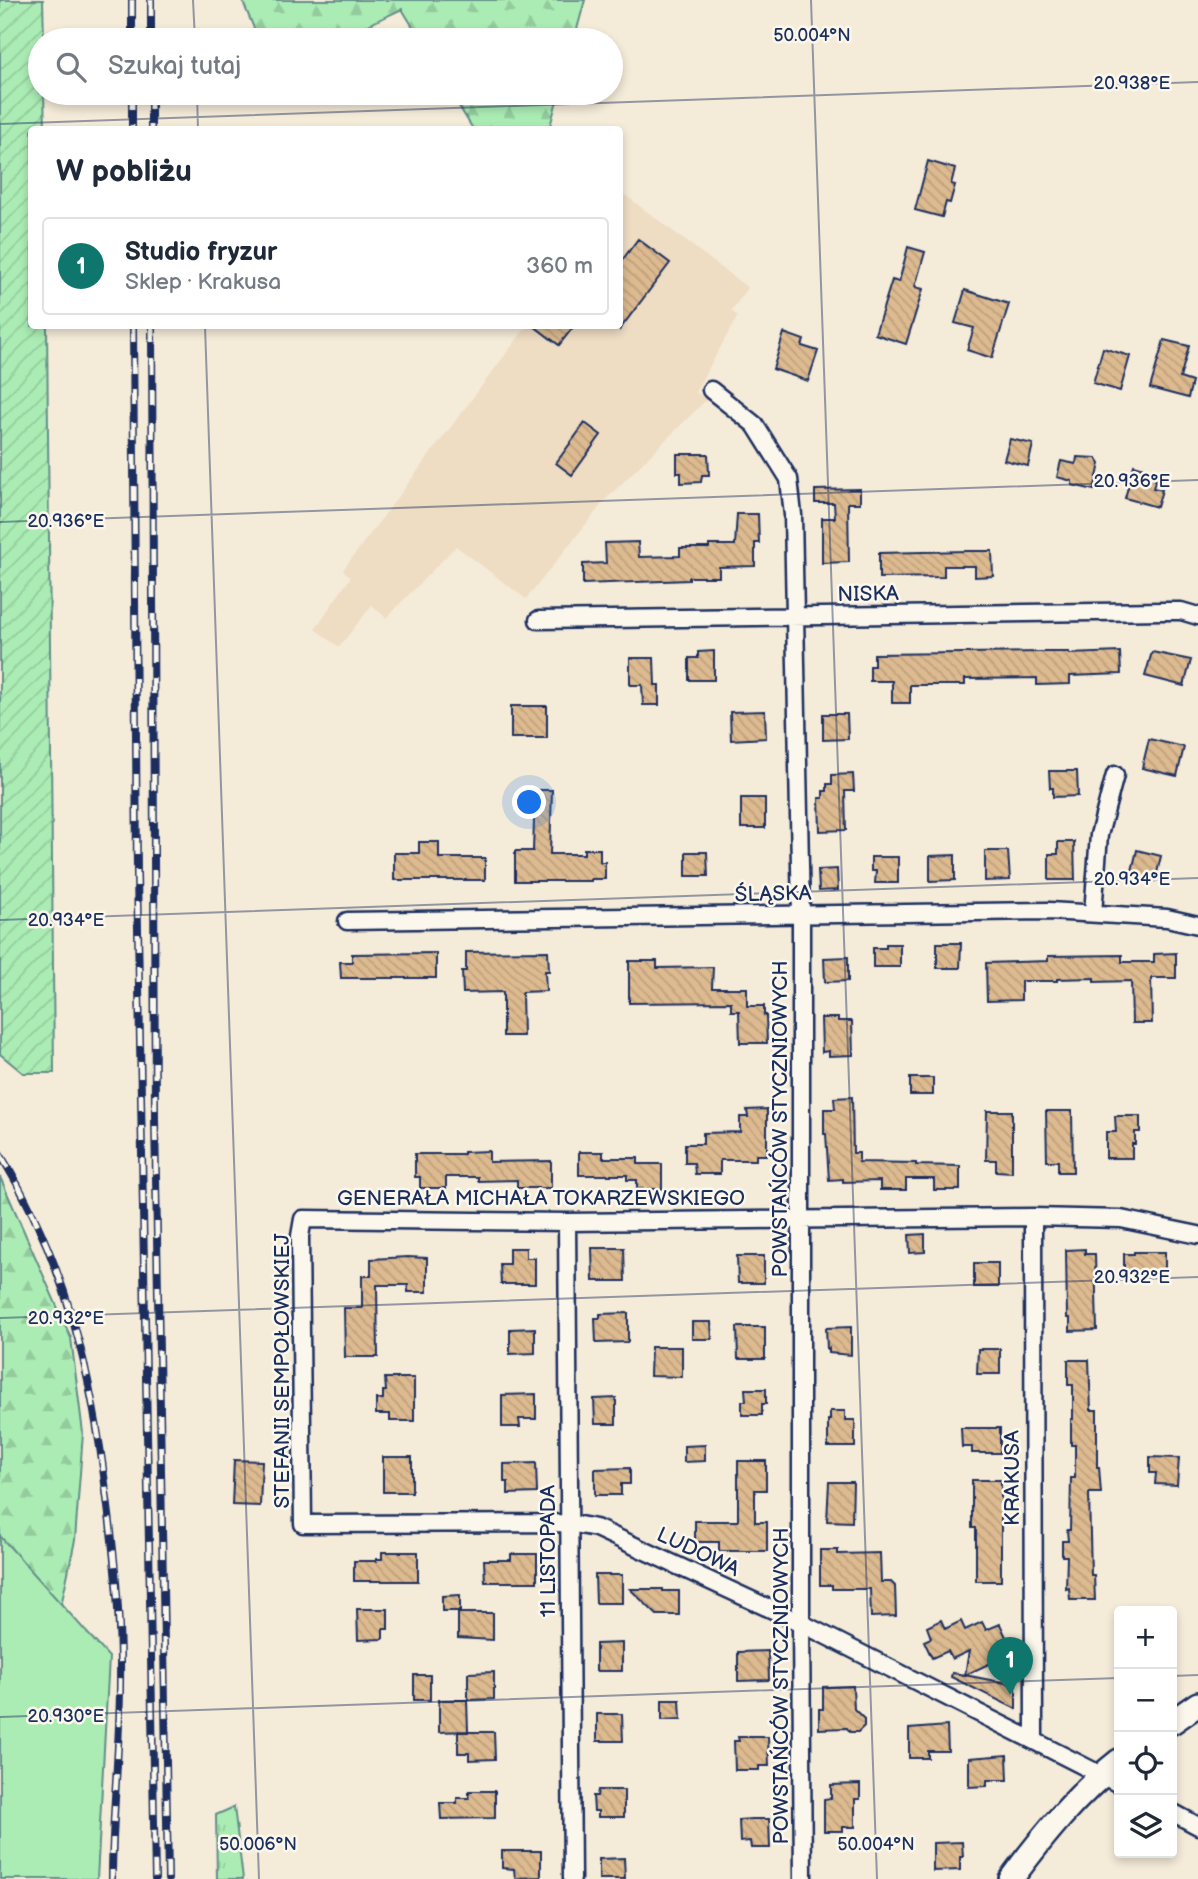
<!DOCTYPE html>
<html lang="pl">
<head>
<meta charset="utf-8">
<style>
	body { margin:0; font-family:"Balsamiq Sans",sans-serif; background:#f6f6f7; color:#1f2937 }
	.controls { position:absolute; right:21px; bottom:21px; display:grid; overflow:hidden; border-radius:7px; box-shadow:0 4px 10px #0003 }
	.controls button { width:63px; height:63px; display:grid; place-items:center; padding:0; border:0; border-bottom:2px solid #e0e1e3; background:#fff; color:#1f2937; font:35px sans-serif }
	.you { position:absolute; left:530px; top:803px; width:24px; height:24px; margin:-18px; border:5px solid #fff; border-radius:50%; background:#1a73e8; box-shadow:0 0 0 10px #1a73e833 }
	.badge { display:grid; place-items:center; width:46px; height:46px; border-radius:50%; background:#0f766e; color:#fff; font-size:23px; font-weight:700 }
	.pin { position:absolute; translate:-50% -58px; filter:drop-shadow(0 2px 4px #0008) }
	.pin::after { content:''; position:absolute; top:37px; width:24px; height:21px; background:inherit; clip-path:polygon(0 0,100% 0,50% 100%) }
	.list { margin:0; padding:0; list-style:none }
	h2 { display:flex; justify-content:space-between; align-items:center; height:91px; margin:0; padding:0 28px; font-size:30px }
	h2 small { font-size:23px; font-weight:400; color:#747a83 }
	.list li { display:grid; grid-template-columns:46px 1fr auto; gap:21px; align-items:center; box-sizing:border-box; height:98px; margin:0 14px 14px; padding:0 14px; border:2px solid #e0e1e3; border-radius:7px }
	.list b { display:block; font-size:26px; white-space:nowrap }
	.list p { margin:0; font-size:23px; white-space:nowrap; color:#747a83 }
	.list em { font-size:23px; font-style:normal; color:#747a83 }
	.icon { flex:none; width:38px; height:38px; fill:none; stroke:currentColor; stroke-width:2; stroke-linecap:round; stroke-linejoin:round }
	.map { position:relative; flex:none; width:1198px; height:1879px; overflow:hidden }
	.search { position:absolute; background:#fff; box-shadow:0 4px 10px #0003; left:28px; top:28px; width:595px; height:77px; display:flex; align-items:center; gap:18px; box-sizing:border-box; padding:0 24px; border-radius:38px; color:#747a83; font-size:26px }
	.panel { position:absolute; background:#fff; box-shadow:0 4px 10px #0003; left:28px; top:126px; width:595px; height:203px; border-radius:7px }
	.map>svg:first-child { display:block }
	.built { fill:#eedcc3 }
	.grass { fill:url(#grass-tufts); stroke:#638e89; stroke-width:2 }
	.forest { fill:url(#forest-firs); stroke:#638e89; stroke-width:2 }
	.park { fill:#abecb4; stroke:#638e89; stroke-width:2 }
	.garden { fill:url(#garden-furrows); stroke:#638e89; stroke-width:2 }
	.building { fill:url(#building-back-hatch); stroke:#1b2f5e; stroke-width:2 }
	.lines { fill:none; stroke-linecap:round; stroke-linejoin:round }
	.minor-casing { stroke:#1b2f5e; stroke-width:21 }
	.secondary-casing { stroke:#1b2f5e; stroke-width:28 }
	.minor { stroke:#fbf7ec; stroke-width:16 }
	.secondary { stroke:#fbf7ec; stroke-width:23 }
	.rail-casing { stroke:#1b2f5e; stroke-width:8 }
	.rail { stroke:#fbf7ec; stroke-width:5; stroke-dasharray:16; stroke-linecap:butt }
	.ticks { fill:none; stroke:#1b2f5e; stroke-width:2; stroke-opacity:0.45 }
	.labels { text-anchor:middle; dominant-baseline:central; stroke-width:5; stroke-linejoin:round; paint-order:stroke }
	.street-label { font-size:21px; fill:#1b2f5e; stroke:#fbf7ec }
	.ticks-label { font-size:18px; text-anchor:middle; fill:#1b2f5e; stroke:#fbf7ec; stroke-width:5; stroke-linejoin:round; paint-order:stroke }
</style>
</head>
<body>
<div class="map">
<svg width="1198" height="1879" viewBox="0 0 1198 1879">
	<defs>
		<pattern id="grass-tufts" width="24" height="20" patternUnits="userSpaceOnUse" patternTransform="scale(1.75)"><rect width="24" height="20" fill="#abecb4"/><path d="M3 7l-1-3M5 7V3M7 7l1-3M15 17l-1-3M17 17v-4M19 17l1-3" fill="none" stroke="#93cb9d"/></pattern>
		<pattern id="forest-firs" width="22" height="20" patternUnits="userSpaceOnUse" patternTransform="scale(1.75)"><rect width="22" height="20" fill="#abecb4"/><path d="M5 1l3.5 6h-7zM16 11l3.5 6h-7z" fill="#93cb9d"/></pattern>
		<pattern id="garden-furrows" width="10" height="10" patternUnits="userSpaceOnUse" patternTransform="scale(1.75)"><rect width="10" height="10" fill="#abecb4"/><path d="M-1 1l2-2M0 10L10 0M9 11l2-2" fill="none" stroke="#93cb9d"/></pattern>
		<pattern id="building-back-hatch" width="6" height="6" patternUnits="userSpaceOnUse" patternTransform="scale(1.75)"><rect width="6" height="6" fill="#ddba8f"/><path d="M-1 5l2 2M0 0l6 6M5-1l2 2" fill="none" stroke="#bda07e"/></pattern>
	</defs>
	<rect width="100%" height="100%" fill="#f5ebd9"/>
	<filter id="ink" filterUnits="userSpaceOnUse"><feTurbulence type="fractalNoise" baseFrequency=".0143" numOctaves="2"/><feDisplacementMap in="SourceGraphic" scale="14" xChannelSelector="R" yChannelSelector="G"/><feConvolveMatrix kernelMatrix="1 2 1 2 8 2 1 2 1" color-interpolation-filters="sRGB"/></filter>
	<g filter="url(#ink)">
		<path class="built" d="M625 195 748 288 731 311 738 316 695 392 707 399 606 499 526 599 456 546 386 618 372 605 339 647 315 629 351 577 343 570 527 326H620V202Z"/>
		<path class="grass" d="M234 1807 243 1879H217L216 1815Z"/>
		<path class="forest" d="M242 0H585L574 40H421L402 9 336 40H259Z
			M451 93H559L549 130 473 129Z
			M0 1177 71 1338 83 1433 75 1540 59 1615 0 1680Z"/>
		<path class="park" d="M0 1536 109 1657 97 1879H0Z"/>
		<path class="garden" d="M0 0H43L44 40H40V93H44L45 129 32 130V326H47L54 1073H23L0 1054Z"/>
		<path class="building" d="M928 161 955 169 951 184 955 185 950 203 946 202 942 217 915 210Z
			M638 239 670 263 620 329V263Z
			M908 247 925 252 915 287 923 289 906 344 875 334 892 280 899 282Z
			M965 290 1009 304 992 358 967 350 974 328 955 323Z
			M534 326H574L559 345Z
			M784 333 804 340 802 346 818 351 808 381 773 369Z
			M1164 340 1189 346 1180 378 1192 382 1188 398 1150 388Z
			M1103 348 1130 356 1120 391 1093 383Z
			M585 423 601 435 572 475 556 463Z
			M1010 439 1033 444 1028 466 1004 460Z
			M677 454H708L709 475H702L701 482 681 483V473H677Z
			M1077 457 1096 458 1100 464 1094 490 1072 485V481L1057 477 1061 461 1076 464Z
			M1134 465 1158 472 1153 488 1162 490 1157 507 1125 498Z
			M860 489V503H848L849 562 822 563V518H835L834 503H815V490Z
			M737 514H758L759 543H755V566L719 567V577H689V580L583 584V564L606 563 605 543 638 542 639 557 680 556V548H709V545H735Z
			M967 551H992L993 576 975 577V566H944V577L879 578V553Z
			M714 651V680H689V658H698V652Z
			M1041 652H1069V654L1120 652 1121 674 1070 676V684L1037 685V678L965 679V685H910V703H892V681H870V666H874V654Z
			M1152 652 1191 660 1184 686 1145 676Z
			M630 658H654L655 685H659V705H643L642 685H630Z
			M511 706H547V738H511Z
			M765 711 766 738 731 740 730 712Z
			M823 714H847L848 739 823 740Z
			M1149 739 1184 747 1177 776 1142 768Z
			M1049 771H1077L1078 796 1053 797V788H1050Z
			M853 774 854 791H845L846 830 820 831 819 798H823V791H827V784H832V775Z
			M535 790H552L550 854H584V849H600V862H605V879H591V881H515V851H533Z
			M741 798H765V828H741Z
			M419 842H439V858H485V880H394V853H419Z
			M1058 842H1074L1075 880H1049V854H1058Z
			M1137 850 1161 856 1155 881 1131 875Z
			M985 851H1008L1010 880 985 881Z
			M686 852H707L708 876H686Z
			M955 855V880L930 881V856Z
			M871 857H898V883H875L876 871H871Z
			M837 869 838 890 819 891 818 870Z
			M937 943H961L960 968H937Z
			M886 944H900V967H873V948H886Z
			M548 951 549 971H545L546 991 522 992 523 1036H503V992L463 993 462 971H466V952Z
			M436 953V978H341L340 962H352V954Z
			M1176 953V978H1151L1152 1023H1132L1131 981 1094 982V978L1057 979V981H1021V1000L987 1001 986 963 1048 961V956L1122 955V962H1154V954Z
			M848 957V981L825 982 824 958Z
			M629 961H657V968L713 967 712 988H747V1006H764V1015H766L767 1043H740L739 1011H731V1002L629 1003Z
			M821 1018H838V1021H852L853 1055 829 1056V1051L822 1052Z
			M910 1078H933V1095H910Z
			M852 1097 853 1153H859V1162L916 1163V1165L960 1166V1190H934V1179H906V1190H880V1181L843 1182V1179L829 1180 826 1134H824V1109H835L834 1098Z
			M767 1109V1155H756V1160H720V1174H695L694 1163H685V1144H703V1133L740 1132V1117H748L747 1110Z
			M987 1111H1012V1172L996 1171V1160H986Z
			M1046 1111H1072L1073 1172H1058V1161H1047Z
			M1115 1116H1140V1132H1135V1144H1132V1158H1106V1132H1116Z
			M489 1151V1162L551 1161V1188H517V1180L478 1181V1177H446V1188H420V1177H415V1154H464V1152Z
			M579 1152H603V1158H638V1164H662V1189H637V1180H627V1175H579Z
			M925 1234V1252L910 1253 909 1235Z
			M509 1248H526V1258H535V1284H501L500 1264H509Z
			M592 1248H624L625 1281H593Z
			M1085 1249V1254H1095L1097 1330 1070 1331V1318H1067L1066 1250Z
			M1134 1252H1165V1275H1134L1133 1273H1124V1254H1134Z
			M737 1256H764V1283H738Z
			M408 1257 427 1258V1292H408V1285H377L378 1357H345L344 1308H362V1276H371V1259Z
			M974 1263H998V1287H974Z
			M628 1313V1342L596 1343 595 1318H600V1314Z
			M692 1322H711L712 1339H692Z
			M737 1327H765V1359H738Z
			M851 1327V1355L829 1353V1348L827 1349 826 1328Z
			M535 1328V1353L510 1354V1329Z
			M651 1347H682V1377L650 1376Z
			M978 1349H1000V1374H977Z
			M1068 1360H1089L1091 1410H1097V1467H1099L1101 1493H1089L1091 1575H1094L1095 1600H1070L1069 1588 1066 1589 1067 1556H1062V1541H1068L1067 1530H1070L1071 1478H1075V1445H1071V1419H1073V1385H1068Z
			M385 1378H414V1421H390V1414H376V1399H383V1391H386Z
			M745 1389H766V1404H762V1415H742V1401H746Z
			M536 1394V1419H519L520 1427H502V1395Z
			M616 1398V1424H595L594 1399Z
			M830 1411H845V1420H855V1447H828V1420H830Z
			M961 1428H1000V1453H972V1447H962Z
			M705 1445V1461L684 1462V1446Z
			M383 1457H412V1492H383Z
			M1150 1457 1179 1458 1177 1485 1155 1484 1156 1473H1150Z
			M234 1460 262 1461 260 1506 232 1505Z
			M738 1461H766V1490H755V1522H767V1551H719V1542H695V1521H738Z
			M536 1463 537 1493 508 1494V1482H504V1464Z
			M630 1468V1484H621V1495H595V1469Z
			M972 1480H1001V1581H976V1528H972Z
			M829 1482H853L852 1522 827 1521Z
			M820 1550H838V1554L880 1553 881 1582H891L895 1586 896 1616 871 1617 870 1589H832V1585H820Z
			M382 1552H418V1581H354V1561H376V1559H382Z
			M511 1554H537V1582H485L484 1560H511Z
			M595 1575H622V1603H596Z
			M630 1589H663V1591H679V1615H657Z
			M460 1595V1611H442V1596Z
			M357 1609H388V1629H383V1639L358 1640Z
			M458 1613H493V1640L458 1638Z
			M941 1620 945 1629 961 1621 965 1630 982 1622 986 1630 1000 1624 1007 1639 1002 1641 1008 1655 965 1675 1016 1685V1709L951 1677 952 1673 965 1675 969 1651 952 1659 948 1651 932 1658 924 1641 931 1638 927 1627Z
			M622 1643V1671H596V1644Z
			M768 1651 769 1680 738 1681V1652Z
			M494 1672V1699L468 1700V1673Z
			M414 1675H430V1700H414Z
			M853 1686 854 1709 864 1719V1726L858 1732H850L847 1728 819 1729V1709H823V1687Z
			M439 1700H467L468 1731 439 1732Z
			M662 1700H680L681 1719 662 1720Z
			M597 1714H622L623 1741H597Z
			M947 1726 948 1751H928V1758H909V1729Z
			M458 1732H494L495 1759 469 1760V1753H458Z
			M738 1737H768L769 1766H759V1770H735L734 1741H739Z
			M1007 1755 1008 1780H987V1786L969 1787V1758Z
			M860 1784V1799H855V1827H843V1831H824V1799L831 1798V1785Z
			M598 1790H624V1817H598V1811H594L593 1796H597Z
			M469 1791H495V1818L441 1819 440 1803H457V1798H469Z
			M752 1819H769L770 1848H751L750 1841 740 1842 739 1820Z
			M962 1842 963 1857H960V1870L933 1871V1843Z
			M502 1851H541V1877L515 1878 514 1869 502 1868Z
			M624 1858 625 1879H599V1859Z"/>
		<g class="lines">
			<defs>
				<path id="minor" d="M711 390 755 425 789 479 793 515 801 915V1623L803 1879
					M538 620 1163 611H1181L1198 616
					M1093 913 1099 835 1115 775
					M347 921 1049 911 1167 918 1198 925
					M1033 1217 1034 1739
					M567 1222 572 1879
					M1119 1784 801 1623 596 1528 569 1523 303 1524 300 1236 303 1219 567 1222 1033 1217 1121 1219 1198 1235
					M1172 1812 1198 1826"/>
				<path id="secondary" d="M1172 1722 1198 1704
					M1011 1879C1043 1836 1077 1794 1119 1761"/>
			</defs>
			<use href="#minor" class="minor-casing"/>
			<use href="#secondary" class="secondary-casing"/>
			<use href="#minor" class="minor"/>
			<use href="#secondary" class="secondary"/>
			<defs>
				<path id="rail" d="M132 0V40
					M151 0V40
					M132 93V130
					M151 93V130
					M133 326 137 874 155 1879
					M152 326 155 1119 168 1879
					M0 1154C67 1264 92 1373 107 1499 115 1560 121 1622 120 1684 120 1749 112 1814 112 1879"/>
			</defs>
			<use href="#rail" class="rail-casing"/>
			<use href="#rail" class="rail"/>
		</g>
	</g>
	<path class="ticks" d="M193 0 195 40M811 0 877 1879M197 93 198 130M0 124 1198 82M205 326 259 1879M0 522 1198 480M0 920 1198 878M0 1318 1198 1277M1172 1676 1198 1675M0 1717 1119 1678"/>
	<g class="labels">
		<g class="street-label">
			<text transform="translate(868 594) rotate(-1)">NISKA</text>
			<text transform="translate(773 894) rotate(-1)">ŚLĄSKA</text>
			<text transform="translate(780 1119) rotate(-90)">POWSTAŃCÓW STYCZNIOWYCH</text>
			<text x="541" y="1198">GENERAŁA MICHAŁA TOKARZEWSKIEGO</text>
			<text transform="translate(282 1371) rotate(-90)">STEFANII SEMPOŁOWSKIEJ</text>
			<text transform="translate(1012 1478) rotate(-90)">KRAKUSA</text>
			<text transform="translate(548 1551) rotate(-90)">11 LISTOPADA</text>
			<text transform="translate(698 1552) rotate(25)">LUDOWA</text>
			<text transform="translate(781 1686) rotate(-90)">POWSTAŃCÓW STYCZNIOWYCH</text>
		</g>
	</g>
	<g class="ticks-label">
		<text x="812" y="41">50.004°N</text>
		<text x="1132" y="89">20.938°E</text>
		<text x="1132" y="487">20.936°E</text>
		<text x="66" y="527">20.936°E</text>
		<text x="1132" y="885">20.934°E</text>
		<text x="66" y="926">20.934°E</text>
		<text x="1132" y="1283">20.932°E</text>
		<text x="66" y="1324">20.932°E</text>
		<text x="66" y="1722">20.930°E</text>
		<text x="258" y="1850">50.006°N</text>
		<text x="876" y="1850">50.004°N</text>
	</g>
</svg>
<div class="controls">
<button>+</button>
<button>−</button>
<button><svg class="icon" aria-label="locate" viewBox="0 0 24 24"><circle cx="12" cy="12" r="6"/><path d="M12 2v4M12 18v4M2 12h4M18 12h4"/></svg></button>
<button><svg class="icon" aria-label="layers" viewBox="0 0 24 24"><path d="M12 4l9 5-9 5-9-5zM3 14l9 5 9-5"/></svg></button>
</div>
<div class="you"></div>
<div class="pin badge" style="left:1010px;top:1695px">1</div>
<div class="search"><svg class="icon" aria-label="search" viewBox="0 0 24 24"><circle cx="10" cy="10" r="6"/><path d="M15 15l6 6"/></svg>Szukaj tutaj</div>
<section class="panel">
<h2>W pobliżu<small></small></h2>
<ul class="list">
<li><span class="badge">1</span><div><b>Studio fryzur</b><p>Sklep · Krakusa</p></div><em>360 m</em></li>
</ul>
</section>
</div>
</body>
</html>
